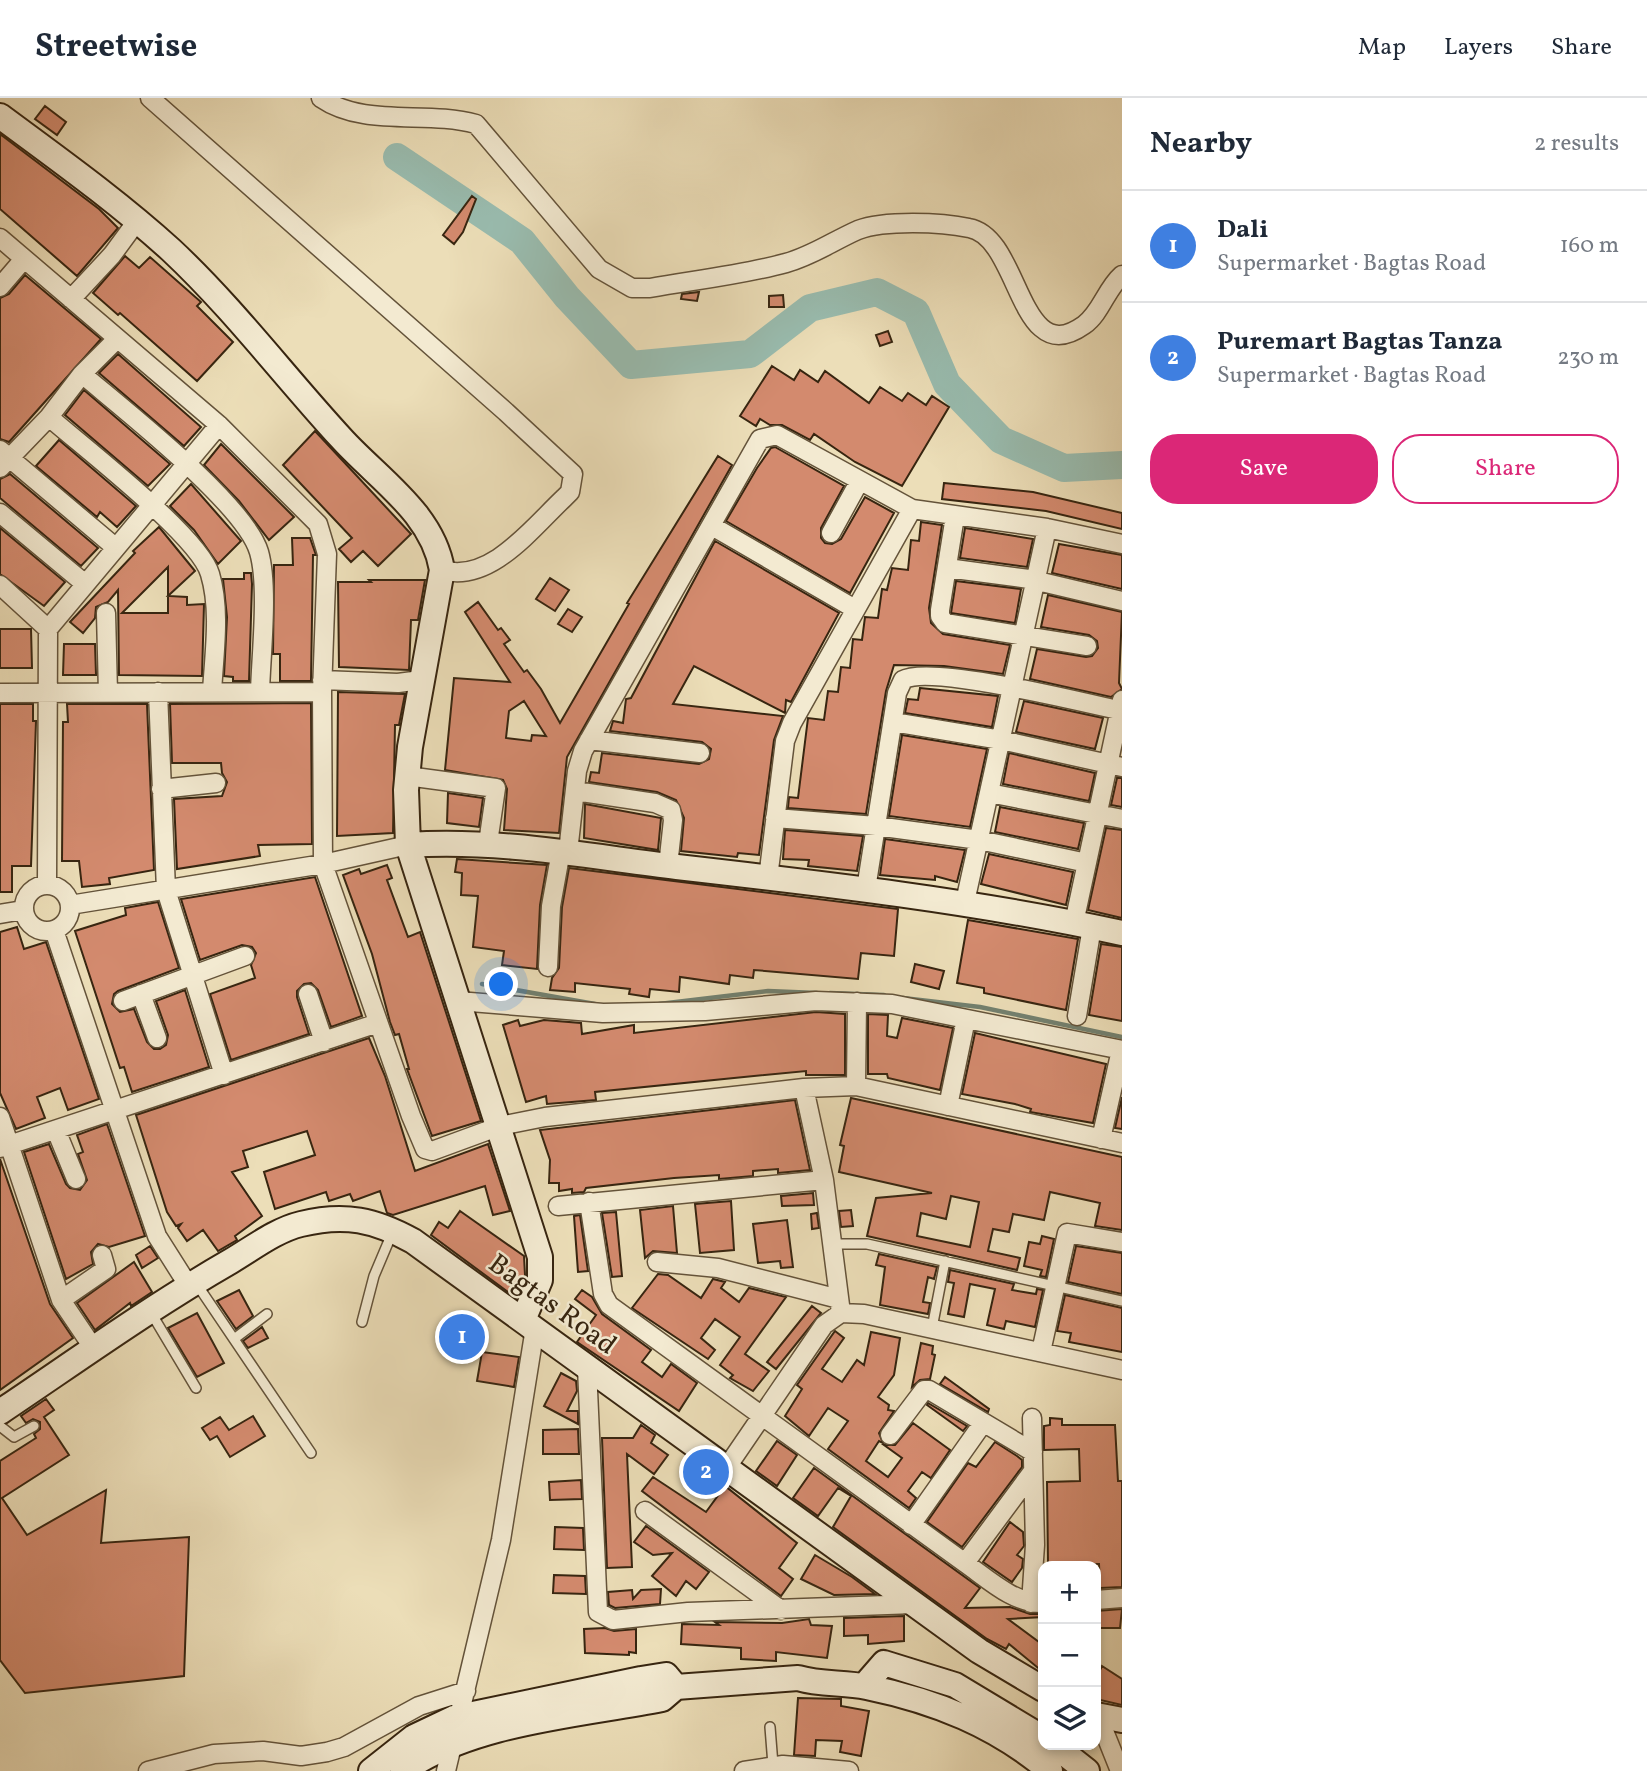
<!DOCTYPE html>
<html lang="en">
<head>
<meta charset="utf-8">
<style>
	body { margin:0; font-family:Vollkorn,serif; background:#f2f2f3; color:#1f2937 }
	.controls { position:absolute; right:21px; bottom:21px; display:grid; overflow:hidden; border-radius:14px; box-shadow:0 4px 10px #0003 }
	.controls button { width:63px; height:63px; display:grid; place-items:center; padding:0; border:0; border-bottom:2px solid #e0e1e3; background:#fff; color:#1f2937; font:35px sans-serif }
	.you { position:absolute; left:502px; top:887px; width:24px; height:24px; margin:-18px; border:5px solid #fff; border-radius:50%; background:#1a73e8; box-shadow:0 0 0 10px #1a73e833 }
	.badge { display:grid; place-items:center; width:46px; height:46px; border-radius:50%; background:#db2777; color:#fff; font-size:23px; font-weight:700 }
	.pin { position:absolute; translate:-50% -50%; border:4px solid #fff; box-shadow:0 2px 7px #0006 }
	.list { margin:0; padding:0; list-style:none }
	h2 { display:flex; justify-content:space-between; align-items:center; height:91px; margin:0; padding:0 28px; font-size:30px }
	h2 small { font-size:23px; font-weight:400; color:#747a83 }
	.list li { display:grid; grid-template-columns:46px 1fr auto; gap:21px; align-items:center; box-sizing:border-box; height:112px; padding:0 28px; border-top:2px solid #e0e1e3 }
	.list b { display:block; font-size:26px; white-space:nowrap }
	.list p { margin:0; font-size:23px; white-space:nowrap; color:#747a83 }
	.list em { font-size:23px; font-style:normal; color:#747a83 }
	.actions { display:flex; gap:14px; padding:21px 28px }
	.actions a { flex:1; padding:16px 0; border:2px solid #db2777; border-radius:28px; text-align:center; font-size:24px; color:#db2777 }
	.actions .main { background:#db2777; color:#fff }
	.icon { flex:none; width:38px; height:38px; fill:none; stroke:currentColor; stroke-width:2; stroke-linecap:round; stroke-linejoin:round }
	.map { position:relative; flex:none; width:1122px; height:1673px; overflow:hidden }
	header { display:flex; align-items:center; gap:42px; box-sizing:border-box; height:98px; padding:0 35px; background:#fff; border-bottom:2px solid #e0e1e3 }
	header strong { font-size:33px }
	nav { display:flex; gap:38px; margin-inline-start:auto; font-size:24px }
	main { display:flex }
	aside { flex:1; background:#fff }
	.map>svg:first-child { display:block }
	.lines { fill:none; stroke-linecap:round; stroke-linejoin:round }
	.stream { stroke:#72806f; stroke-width:4.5 }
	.river { stroke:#99bcaf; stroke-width:28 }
	.building { fill:#d38a6e; stroke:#372510; stroke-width:2; fill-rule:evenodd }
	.lane-casing { stroke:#64533a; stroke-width:12 }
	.street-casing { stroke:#64533a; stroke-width:21 }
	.secondary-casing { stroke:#372510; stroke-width:28 }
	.lane { stroke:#f3ead1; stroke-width:9 }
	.street { stroke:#f3ead1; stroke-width:18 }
	.secondary { stroke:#f3ead1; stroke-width:24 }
	.labels { text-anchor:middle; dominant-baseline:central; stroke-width:5; stroke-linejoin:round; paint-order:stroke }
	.street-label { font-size:28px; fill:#372510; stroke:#f3ead1 }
</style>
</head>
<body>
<header>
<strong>Streetwise</strong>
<nav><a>Map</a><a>Layers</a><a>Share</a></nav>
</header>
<main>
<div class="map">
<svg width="1122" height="1673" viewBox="0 0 1122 1673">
	<rect width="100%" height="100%" fill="#ecdeb8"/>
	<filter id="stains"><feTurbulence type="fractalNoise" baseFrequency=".00286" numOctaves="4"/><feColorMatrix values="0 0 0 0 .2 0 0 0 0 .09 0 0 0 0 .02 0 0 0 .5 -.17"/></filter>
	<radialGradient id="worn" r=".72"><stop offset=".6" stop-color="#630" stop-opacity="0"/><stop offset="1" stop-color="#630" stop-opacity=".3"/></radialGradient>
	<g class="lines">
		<path class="stream" d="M482 886 595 906
			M830 895 884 897
			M903 900 980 909 1122 939
			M659 906 768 893 817 895"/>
		<path class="river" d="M397 59 522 143 567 199 631 267 750 256 810 210 877 194 916 214 947 286 1001 342 1064 370 1122 367"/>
	</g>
	<path class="building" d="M45 8 66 24 57 37 35 21Z
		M0 36 99 111 118 130 77 178 0 111Z
		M472 98 476 101 463 134 454 146 443 137Z
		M125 158 139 170 150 159 201 204 197 208 233 244 197 283 120 215 118 217 93 195Z
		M25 177 101 241 9 344 0 341V200L9 196Z
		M699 194 697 203 681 201 682 196Z
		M783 197 784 209H769V198Z
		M888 233 892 244 880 248 876 237Z
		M118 256 201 329 184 348 99 275Z
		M772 268 794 282 800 272 818 284 825 273 869 305 880 289 902 303 908 295 926 307 932 298 949 309 902 388 855 364 814 336 810 342 782 327H770L760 321 756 328 740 318Z
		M84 292 170 366 148 388 65 317Z
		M315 333 411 436 378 468 363 453 351 464 339 451 352 440 283 367Z
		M59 342 136 408 117 429 100 414 97 419 36 368Z
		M221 346 294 419 269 442 239 403 204 367Z
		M775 349 844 388 821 430V440L825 445 832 446 841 441 865 399 894 415 850 495 726 423 757 370 771 350Z
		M718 358 732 367 567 659 559 735 504 732 507 691 503 682 445 672 454 580 510 584 465 514 478 504 498 532 501 530 510 542 504 546 524 574 527 572 541 591 560 625 629 506 627 505ZM524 603 546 638 532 637 531 643 506 640 509 613Z
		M10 376 98 450 81 468 0 400V381Z
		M944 385 1033 394 1122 415V431L1046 413 942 401Z
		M191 386 241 443 218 466 194 432 170 408Z
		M921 424 942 427 929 510 931 525 943 536 1010 547 1003 576 944 568 894 567 886 593 866 716 788 710 789 699 798 700 808 620 824 622 828 593 838 594 841 569 850 570 853 541 862 542 865 519 878 520 882 491 887 492 892 470 908 472 911 442 919 443Z
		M159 429 195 473 168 498 187 499V507L204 506 202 578 119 577 118 492 108 504 96 509 95 520 83 535 70 524 135 455 133 453ZM168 469V515H122Z
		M0 430 65 484 44 508 0 476Z
		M965 430 1033 441 1027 469 960 460Z
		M292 440H310L316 457H313L311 583H280V556H273L274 467H293Z
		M715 443 839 515 791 604 786 602 785 615 694 568 673 606 783 618 774 642 759 757 738 755 737 759 681 753 684 720 676 702 657 694 589 684 591 674 599 675 602 655 699 666 709 661 711 651 702 644 610 633 613 623 623 625 626 601 631 600Z
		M1059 446 1122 457V491L1052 475Z
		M244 475H251L252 486 249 583H233V579L224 578 227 519 223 481H244Z
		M550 480 569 492 555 513 536 501Z
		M369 482H425L418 522H411L409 572 339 569 338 484H371Z
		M956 483 1021 491 1015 525 951 515Z
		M1048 497 1122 514 1119 585 1122 591 1111 599 1030 581 1037 551 1086 559 1092 558 1098 550 1097 543 1089 537 1041 529Z
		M568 511 582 519 572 534 558 526Z
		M0 531H31L32 570H0Z
		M64 546H95L96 577H63Z
		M920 590 998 598 992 629 905 615 908 601 918 602Z
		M338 594 405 596 399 627H395L393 735 337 738Z
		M1024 603 1103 620 1095 651 1016 634Z
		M311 605 312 746 258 747 260 758 177 771 174 701 222 698 227 684 222 675 221 665H172L170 606Z
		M0 606H33V623H36L31 768H12V794H0Z
		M67 606H147L154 772 109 780 110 786 82 789 79 763H62L63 624H68Z
		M902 637 987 651 970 729 889 718Z
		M1009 655 1095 675 1089 703 1003 686Z
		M1117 680H1122V709L1111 707Z
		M448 695 483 700 479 729 447 725Z
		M585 706 661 720 658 752 584 740Z
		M1000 709 1084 725 1078 751 995 734Z
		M1106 730 1122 732V820L1088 812Z
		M785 732 863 738 857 773 808 768 809 762 783 761Z
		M885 741 965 752 957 784 935 778V782L880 777Z
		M989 756 1073 774 1066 807 981 786Z
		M457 761 547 767 540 807 537 871 502 867 504 853 473 849 478 798 461 797 462 775 455 774Z
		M387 767 392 780 387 782 408 839 420 834 481 1023 432 1038 407 971H409L399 936 395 937 390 924 372 856 343 777 359 771 361 776Z
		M569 770 898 811 894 858 861 855 858 881 754 872 753 880 730 877 729 886 680 879 679 894 650 891 649 899 629 896 630 891 575 885V894L550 892 552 880 559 870 562 809Z
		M315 779 362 918 331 929 318 892 311 885 304 886 297 893V899L309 936 231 962 210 896 255 880 251 867 256 855 252 849 242 847 200 862 181 801Z
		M158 804 179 870 118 893 114 896 112 906 120 914 134 911 147 944 154 951H160L166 947 168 937 156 903 185 892 209 969 132 994 124 969 120 970 75 833 126 817 125 810Z
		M968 822 1078 841 1066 912 984 895V890L957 885Z
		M17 829 24 851 46 844 99 1001 68 1012 60 990 37 999 45 1020 16 1031 0 995V834Z
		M1101 846 1122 849V923L1089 917Z
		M915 866 944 873 939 891 911 884Z
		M816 914 845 916V977H806V973L744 979 595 994 596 1002 547 1006 546 998 526 1004 503 927 518 922 520 928 544 922 581 925 582 936 634 927V935Z
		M868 916 888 917 887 938 897 940 902 920 953 930 940 992 888 980 887 976H868Z
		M975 935 1106 966 1093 1025 1030 1014 1031 1011 1015 1006 962 996Z
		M369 940 385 978 415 1073 488 1046 510 1113 493 1117 485 1088 393 1117 387 1115 380 1093 353 1103 350 1096 329 1103 326 1094 275 1111 264 1074 315 1057 307 1033 243 1053 248 1069 232 1074 262 1118 235 1138 237 1142 218 1153 203 1132 187 1143 178 1130 181 1126 176 1128 167 1114 136 1017Z
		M1122 999V1031L1115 1030Z
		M851 1000 1122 1059V1132L1095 1128 1100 1105 1050 1094 1044 1122 1013 1116 1009 1134 993 1131 988 1153 1020 1160 1017 1172 867 1138 876 1100 932 1095 839 1074 844 1048 840 1047ZM951 1098 979 1104 970 1149 917 1138 921 1115 946 1121Z
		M795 1002 810 1072 778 1075V1071L753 1073V1078L719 1081V1077L674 1080 586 1090 584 1094 572 1095V1091L559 1093V1085H549L550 1062 540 1032Z
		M107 1026 145 1138 109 1149 98 1146 91 1154 93 1166 66 1181 24 1054 49 1046 66 1086 70 1090 80 1092 87 1082 78 1056 83 1054 77 1037Z
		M0 1061 50 1206 73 1240 0 1292Z
		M813 1095 814 1107 782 1108 781 1098Z
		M731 1103 734 1152 700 1155 695 1106Z
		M673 1108 677 1155 653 1153 645 1160 640 1112Z
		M851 1112 853 1128 841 1129 839 1113Z
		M460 1113 524 1158 525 1177 516 1200 431 1137 439 1124 448 1130Z
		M616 1114 622 1178 612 1179 602 1115Z
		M817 1115 819 1130 812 1131 811 1116Z
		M580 1117 588 1173 578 1174 574 1118Z
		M787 1122 793 1169 781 1170 780 1163 758 1165 753 1126Z
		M1042 1138 1054 1141 1046 1179 1040 1178 1042 1172 1024 1168 1029 1144 1040 1146Z
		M150 1148 158 1160 142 1170 136 1157Z
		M1076 1148 1122 1155V1196L1068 1184Z
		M879 1156 937 1169 934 1181 928 1179 923 1204 930 1205 928 1216 880 1207 885 1169 876 1167Z
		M134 1164 152 1194 131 1208 130 1205 95 1232 77 1205Z
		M950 1172 1014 1186 1012 1192 1036 1196 1037 1191 1043 1192 1035 1229 1006 1223 1004 1231 987 1227 995 1191 970 1186 964 1219 948 1216 954 1185 948 1184Z
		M658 1176 668 1177 701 1200 713 1181 725 1184 721 1190 739 1204 749 1190 786 1199 745 1256 769 1273 753 1293 730 1280 733 1277 720 1267 740 1239 715 1221 701 1240 715 1252 708 1261 632 1210Z
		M239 1192 253 1218 236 1231 217 1203Z
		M582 1192 592 1199 602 1216 651 1252 642 1264 662 1279 671 1266 697 1285 679 1313 577 1244 596 1217 575 1201Z
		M1065 1197 1122 1210V1254L1069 1244 1071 1235 1057 1233Z
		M812 1208 821 1215 776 1271 767 1264Z
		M197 1215 224 1265 197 1279 168 1230Z
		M262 1229 268 1240 248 1250 243 1243Z
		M835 1233 844 1240 822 1271 842 1284 857 1262 864 1267 871 1234 900 1240 894 1277 878 1299 889 1307 888 1312 894 1313 879 1335 883 1345 879 1343 866 1363 888 1379 902 1360 884 1347H895L913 1325 950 1352 931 1380 922 1374 908 1393 916 1400 909 1410 828 1351 848 1323 828 1310 809 1338 785 1318 802 1291 797 1287Z
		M921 1245 933 1248 932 1256 935 1257 930 1281 920 1282 912 1289Z
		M482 1254 519 1259 514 1289 477 1283Z
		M561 1275 576 1283 577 1293 567 1313H578V1326L544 1308Z
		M945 1279 989 1311 988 1314 940 1286Z
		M46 1301 54 1312 44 1319 69 1357 2 1400 27 1437 106 1392 101 1445 189 1439 184 1578 25 1595 0 1562V1363L36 1340 34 1336 40 1331V1324L33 1321 26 1325 21 1318Z
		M928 1305 967 1328 963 1333 927 1307Z
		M253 1318 265 1338 230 1359 217 1338 210 1342 202 1330 220 1319 229 1332Z
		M1050 1320 1062 1321V1327H1115L1118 1383H1122V1489L1100 1490 1099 1466H1048L1047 1384 1080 1383 1079 1351 1044 1352V1328L1050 1327Z
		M641 1327 655 1337 651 1345 668 1357 654 1376 627 1356 632 1469 607 1470 602 1340H633Z
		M578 1331 579 1356H543V1332Z
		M777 1343 797 1357 777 1388 756 1373Z
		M995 1344 1017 1358 1022 1362V1369L962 1449 927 1424 968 1365 976 1369Z
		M814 1370 980 1490 965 1510 1010 1509 1030 1516H1043V1519L1008 1521 1043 1547V1574L1009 1546 1006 1551 987 1541 833 1429 851 1398 838 1390 818 1418 793 1400Z
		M653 1379 706 1414 725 1388 797 1445 779 1470 793 1481 781 1498 642 1393Z
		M581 1382 582 1401 550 1402 549 1384Z
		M1010 1424 1023 1434 1024 1448 1017 1457 1023 1461 1022 1470 1012 1484 983 1464Z
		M646 1428 709 1474 696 1491 686 1483 676 1498 652 1478 672 1455 653 1457 634 1444Z
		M555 1429 583 1430 584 1452 554 1451Z
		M815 1457 852 1479 875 1496 834 1497 801 1481Z
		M554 1477 585 1478 586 1496 553 1495Z
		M661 1491 660 1506 615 1510 609 1507 608 1494 632 1492 633 1501 641 1492Z
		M1122 1511 1120 1530H1097L1096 1513Z
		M904 1518V1543L868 1546V1537L844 1538V1520Z
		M809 1521 811 1527 832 1528 827 1560 776 1554V1563L741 1561V1550L681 1546 682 1526 719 1527 715 1524 782 1525Z
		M605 1530 614 1533 636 1531V1555L629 1554V1557L585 1555 584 1531Z
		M1102 1568 1122 1581V1607L1096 1601V1580Z
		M798 1600 841 1601V1608L869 1613 861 1658 840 1654 842 1643 816 1642 815 1658 794 1657Z"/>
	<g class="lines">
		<defs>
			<path id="lane" d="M832 1146H867L1122 1203
				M196 1185 311 1355
				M150 1213 196 1290
				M362 1224 374 1178 393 1133
				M932 1230 945 1163
				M234 1241 267 1216
				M0 1328 14 1339 34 1328
				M770 1629 773 1667"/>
			<path id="street" d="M150 0 506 314 573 376 570 394 564 400C532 430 490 486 442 472
				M321 0C365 30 426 12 476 26L599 171 632 190H650C695 182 742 177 786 165 812 158 833 143 858 132 884 122 941 124 969 130 1021 139 1018 274 1084 227 1101 215 1106 191 1122 177
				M0 140 219 327 318 426 327 456 322 594 323 766 411 1018 425 1051 432 1053 500 1028 545 1019 804 990 856 988 1122 1045
				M0 189 24 161
				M71 201 112 157 137 123
				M82 276C123 311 245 406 259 454 269 489 261 556 260 594
				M49 319C83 349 199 438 210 476 221 512 214 557 212 594
				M0 352 115 449
				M0 370 49 319 82 276 117 241
				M0 415 84 485
				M955 418 940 512V518L945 525 1087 548
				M712 428 855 511
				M831 435 859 384
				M947 470 1029 481 1122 503
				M0 487 48 531
				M106 515 108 595
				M322 582 398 585 421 582
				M158 594 166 792 224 977
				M0 595 322 594
				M893 624 1001 642 1122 669
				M589 642 700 655
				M407 678 496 690 488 745
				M161 691 216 685
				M575 693 655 705 671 712 673 722 668 768
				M989 695 1122 721
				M775 720 876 728 979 742 1087 765
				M568 754 577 673 583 653 760 341 777 337 912 411 1047 430 1122 446
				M768 780 785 643 792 625 912 411
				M47 786 48 531 219 327
				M24 810a23 23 0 1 1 46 0a23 23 0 1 1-46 0Z
				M866 791 897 595 903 582C929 566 1085 605 1122 613
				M965 804 1047 430
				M70 807 323 766 408 747
				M0 816 23 812
				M1074 825 1122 602
				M54 832 157 1138 188 1187
				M548 869 551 808 561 753
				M141 896 157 940
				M308 896 324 944
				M123 903 245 858
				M458 903 603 915 705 913 816 903 892 906 1122 952
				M1077 918 1092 829
				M856 988 857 904
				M804 990 824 1082 841 1215
				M948 1008 966 921
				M0 1019 61 1202 94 1251
				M56 1032 76 1081
				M1101 1041 1121 952
				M0 1050 378 925
				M589 1104 603 1196 609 1207 965 1465C988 1481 1014 1506 1043 1505
				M558 1108 824 1082
				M657 1164 718 1170 839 1201
				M61 1202 106 1171 102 1157
				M1041 1254 1067 1135 1122 1144
				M587 1270 598 1514 613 1522 688 1514 915 1506
				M890 1337 924 1292H929L1033 1354
				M727 1369 824 1227 841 1215 864 1216 1122 1272
				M645 1413 781 1512
				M911 1427 983 1325
				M965 1465 1033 1373
				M1096 1502 1122 1500
				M1031 1505 1035 1447 1032 1320
				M1098 1618 1120 1673
				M148 1673 214 1656 263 1653 301 1658 327 1654 344 1649 419 1608 466 1593
				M446 1673 501 1442 535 1230
				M744 1673 783 1667 849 1673"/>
			<path id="secondary" d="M0 18C58 61 117 103 171 152 233 210 284 278 341 340 377 380 433 415 442 472L410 649 406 692 408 747 540 1159V1182L523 1222
				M408 747C499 741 586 758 677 769 826 786 975 803 1122 835
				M0 1314C76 1263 151 1209 231 1163 253 1150 276 1132 301 1126 345 1115 375 1122 413 1143L979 1553 1043 1591
				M864 1588 884 1565 955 1587 1043 1640
				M1096 1617 1122 1622
				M1054 1647 1087 1673
				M371 1673 414 1639 454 1620 641 1581 666 1577 676 1589
				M403 1673C471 1624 580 1617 662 1601L676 1589 798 1580C821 1587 844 1584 867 1589 935 1603 996 1627 1050 1673"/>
		</defs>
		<use href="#lane" class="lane-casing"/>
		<use href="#street" class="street-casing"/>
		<use href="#secondary" class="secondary-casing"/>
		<use href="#lane" class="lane"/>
		<use href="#street" class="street"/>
		<use href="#secondary" class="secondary"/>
	</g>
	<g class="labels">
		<g class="street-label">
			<text transform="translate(552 1207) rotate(36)">Bagtas Road</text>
		</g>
	</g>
	<rect width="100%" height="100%" filter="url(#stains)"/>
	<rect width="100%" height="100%" fill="url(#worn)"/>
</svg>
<div class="controls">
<button>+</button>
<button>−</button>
<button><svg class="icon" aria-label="layers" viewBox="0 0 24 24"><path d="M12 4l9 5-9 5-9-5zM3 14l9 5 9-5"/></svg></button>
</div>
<div class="you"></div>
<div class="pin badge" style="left:462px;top:1239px;background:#3f7fe0">1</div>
<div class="pin badge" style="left:706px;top:1374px;background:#3f7fe0">2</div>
</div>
<aside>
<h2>Nearby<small>2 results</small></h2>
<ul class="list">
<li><span class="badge" style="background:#3f7fe0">1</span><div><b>Dali</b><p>Supermarket · Bagtas Road</p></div><em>160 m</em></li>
<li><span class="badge" style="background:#3f7fe0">2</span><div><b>Puremart Bagtas Tanza</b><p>Supermarket · Bagtas Road</p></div><em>230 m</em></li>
</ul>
<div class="actions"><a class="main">Save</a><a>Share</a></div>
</aside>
</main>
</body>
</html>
